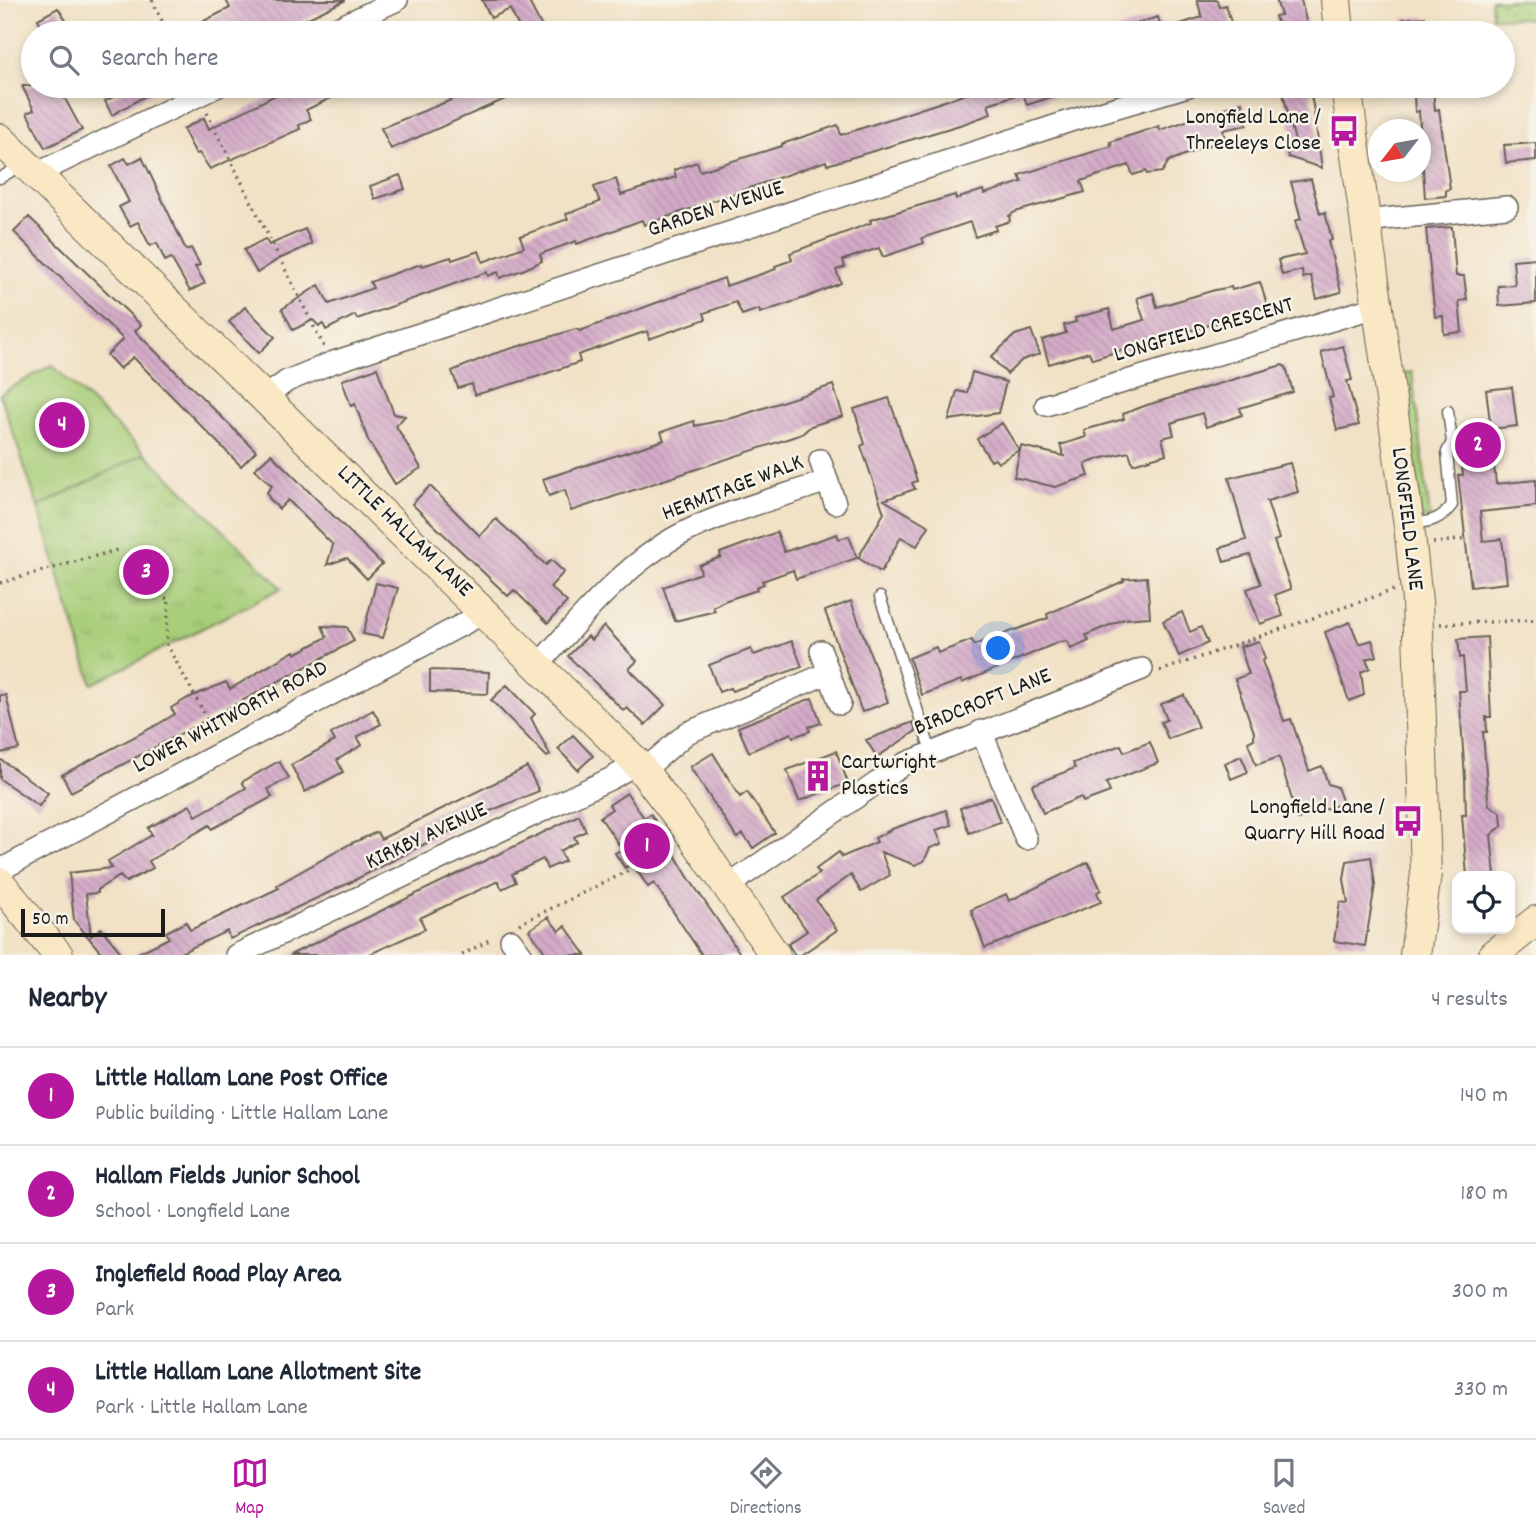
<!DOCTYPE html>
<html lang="en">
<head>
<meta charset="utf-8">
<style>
	body { margin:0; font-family:Dekko,sans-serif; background:#f2f2f3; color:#1f2937 }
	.controls { position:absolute; right:21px; bottom:21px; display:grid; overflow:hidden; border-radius:14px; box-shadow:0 4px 10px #0003 }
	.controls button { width:63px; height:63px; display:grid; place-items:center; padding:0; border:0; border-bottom:2px solid #e0e1e3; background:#fff; color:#1f2937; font:35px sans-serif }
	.compass { position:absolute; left:1368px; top:119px; width:63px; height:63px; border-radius:50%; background:#fff; box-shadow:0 4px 10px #0003; rotate:239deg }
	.scale { position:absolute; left:21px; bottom:18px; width:144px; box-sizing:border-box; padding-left:7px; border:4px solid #1c1c1c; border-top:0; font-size:19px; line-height:24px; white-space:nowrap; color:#1c1c1c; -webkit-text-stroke:5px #f7f3e8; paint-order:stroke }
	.you { position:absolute; left:999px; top:649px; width:24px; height:24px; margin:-18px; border:5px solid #fff; border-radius:50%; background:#1a73e8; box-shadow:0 0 0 10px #1a73e833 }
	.badge { display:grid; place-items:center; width:46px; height:46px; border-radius:50%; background:#b5179e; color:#fff; font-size:23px; font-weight:700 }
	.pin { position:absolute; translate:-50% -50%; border:4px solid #fff; box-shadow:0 2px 7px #0006 }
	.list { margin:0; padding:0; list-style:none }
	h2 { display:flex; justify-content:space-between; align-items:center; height:91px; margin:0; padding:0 28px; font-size:30px }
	h2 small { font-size:23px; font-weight:400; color:#747a83 }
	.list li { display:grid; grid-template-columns:46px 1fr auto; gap:21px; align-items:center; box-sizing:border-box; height:98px; padding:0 28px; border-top:2px solid #e0e1e3 }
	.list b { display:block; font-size:26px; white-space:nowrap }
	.list p { margin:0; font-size:23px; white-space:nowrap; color:#747a83 }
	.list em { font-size:23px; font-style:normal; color:#747a83 }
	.icon { flex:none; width:38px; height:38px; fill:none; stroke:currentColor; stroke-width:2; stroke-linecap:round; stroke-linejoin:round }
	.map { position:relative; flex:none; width:1536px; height:955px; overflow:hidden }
	.search { position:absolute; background:#fff; box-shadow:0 4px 10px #0003; left:21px; right:21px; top:21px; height:77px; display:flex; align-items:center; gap:18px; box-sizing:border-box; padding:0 24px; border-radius:38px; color:#747a83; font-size:26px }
	.sheet { height:483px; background:#fff }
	nav { display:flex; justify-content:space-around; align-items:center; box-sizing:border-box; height:98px; border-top:2px solid #e0e1e3; background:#fff; font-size:19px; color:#747a83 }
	nav a { display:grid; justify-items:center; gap:4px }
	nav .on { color:#b5179e }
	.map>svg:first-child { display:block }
	.grass { fill:url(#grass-dots); stroke:#62754a; stroke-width:2 }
	.park { fill:url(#park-tufts); stroke:#62754a; stroke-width:2 }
	.garden { fill:#a8ce79; stroke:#62754a; stroke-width:2 }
	.building { fill:url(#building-back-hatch) }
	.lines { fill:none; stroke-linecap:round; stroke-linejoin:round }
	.lane-casing { stroke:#676157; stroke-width:13 }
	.street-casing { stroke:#676157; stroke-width:24 }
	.secondary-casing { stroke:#676157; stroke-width:32 }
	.path { stroke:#676157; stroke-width:3.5; stroke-dasharray:2 5; stroke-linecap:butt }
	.lane { stroke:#fff; stroke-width:10 }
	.street { stroke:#fff; stroke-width:21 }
	.secondary { stroke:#fae7c3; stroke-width:30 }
	.labels { text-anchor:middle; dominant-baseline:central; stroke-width:5; stroke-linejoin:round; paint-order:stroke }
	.poi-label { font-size:23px; fill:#1c1c1c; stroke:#f7f3e8; text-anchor:end }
	.street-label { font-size:23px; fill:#1c1c1c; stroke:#f7f3e8 }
</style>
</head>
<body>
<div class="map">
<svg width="1536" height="955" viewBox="0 0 1536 955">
	<defs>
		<pattern id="grass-dots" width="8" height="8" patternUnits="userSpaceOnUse" patternTransform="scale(1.75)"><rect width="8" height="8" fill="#a8ce79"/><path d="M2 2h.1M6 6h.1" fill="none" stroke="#90b068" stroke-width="1.8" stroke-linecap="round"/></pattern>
		<pattern id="park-tufts" width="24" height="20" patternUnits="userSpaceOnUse" patternTransform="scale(1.75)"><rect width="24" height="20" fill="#a8ce79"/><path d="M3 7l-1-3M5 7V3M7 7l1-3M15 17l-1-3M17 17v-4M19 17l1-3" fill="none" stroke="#90b068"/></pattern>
		<pattern id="building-back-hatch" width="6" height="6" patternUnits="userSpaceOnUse" patternTransform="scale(1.75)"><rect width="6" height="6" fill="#d4abc8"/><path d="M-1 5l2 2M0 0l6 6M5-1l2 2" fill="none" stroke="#b593ab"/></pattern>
	</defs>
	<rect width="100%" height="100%" fill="#f7f3e8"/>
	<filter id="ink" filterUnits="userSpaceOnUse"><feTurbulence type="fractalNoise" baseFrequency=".0143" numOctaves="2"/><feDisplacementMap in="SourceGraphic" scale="14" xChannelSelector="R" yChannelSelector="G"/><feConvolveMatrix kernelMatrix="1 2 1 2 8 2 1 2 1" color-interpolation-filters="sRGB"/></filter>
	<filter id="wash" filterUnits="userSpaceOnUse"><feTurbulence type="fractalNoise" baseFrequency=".00686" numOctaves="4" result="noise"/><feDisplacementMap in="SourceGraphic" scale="28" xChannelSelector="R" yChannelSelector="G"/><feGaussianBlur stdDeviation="1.57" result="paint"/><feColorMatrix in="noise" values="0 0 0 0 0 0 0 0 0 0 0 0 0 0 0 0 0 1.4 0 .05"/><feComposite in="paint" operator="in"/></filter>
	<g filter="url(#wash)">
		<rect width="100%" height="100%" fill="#f1e1c5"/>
		<path class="grass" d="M1491 0H1536V19L1492 17Z
			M1412 372 1430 517 1421 519 1403 374Z"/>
		<path class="park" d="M145 453 282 588 92 684 38 507Z"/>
		<path class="garden" d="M52 365 145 453 38 507 0 394Z"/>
		<g id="blocks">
			<path class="building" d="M226 0H346L277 33H210L204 21 230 8Z
				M482 0H528L545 33H522L510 9 491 18Z
				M1197 0H1217L1219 7 1226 5 1234 33H1117L1116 30 1158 17 1162 30 1202 17Z
				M1276 0H1301L1309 33H1280L1275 16 1281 15Z
				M58 8 74 33H45L38 19Z
				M1425 17 1427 33H1405L1403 19Z
				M22 86H58L82 130 45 148 27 113 34 110Z
				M135 86H162L112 115 105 101Z
				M293 86H356L306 110 311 119 299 125 300 129 210 169 199 153 196 154 183 129 204 118 209 129Z
				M486 86H535L391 149 381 128Z
				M970 86H1076V89L1027 105 1023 93 988 104 991 114 963 124 827 165 826 161 644 225 642 220 577 244 576 241 540 254 542 261 525 269 500 278 498 272 488 276 487 272 357 319 355 315 326 330 323 324 319 326 313 320 293 330 282 309 319 285 329 304 373 288 370 282 421 264 422 266 451 257 452 260 479 251 483 262 524 247 520 236 568 219 566 214 600 202 594 187 616 179 621 195 676 177 674 170 697 162 700 171 782 146V144L838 125 841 135 972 92Z
				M1309 88 1313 105 1322 168 1288 157 1286 148 1295 141 1283 94Z
				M1433 90 1435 110 1439 109 1450 189 1446 190V196L1425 198 1419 111 1415 112 1414 97 1419 96 1418 91Z
				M1242 102 1247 125 1223 130 1225 139 1169 161 1162 172 1147 174 1146 171 1133 175 1129 165 1081 181 1085 192 1015 212 1009 216 1010 221 995 226 996 230 975 237 970 222 922 238 924 243 883 257 879 248 843 260 845 267 836 270 841 283 807 297 760 313 759 309 742 315 736 302 704 313 706 319 649 339 647 331 578 355 580 362 536 377 475 395 472 384 458 388 452 371 493 354 576 329 580 331 724 278 726 286 776 269 775 266 792 260 790 253 871 223 870 220 955 195 956 199 983 190 984 194 1022 182 1019 175 1112 146 1110 142 1138 133 1159 126 1160 130Z
				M1536 143V160L1506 163 1504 145Z
				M142 157 186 250 191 248 200 265 195 267 205 283 190 291 171 258 165 261 157 243 150 246 138 222 130 226 119 207 129 202 111 166 125 158 129 164Z
				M400 175 405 189 375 199 370 186Z
				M1311 179 1320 214 1325 212 1332 240 1328 241 1341 292 1317 299 1311 276 1303 278 1302 270 1282 275 1278 260 1305 254 1295 221 1301 219 1291 182Z
				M29 217 141 325 135 331 256 451 241 466 133 357 120 369 107 355 123 339 14 232Z
				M1452 227 1456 276H1464L1467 300 1459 301 1462 332 1444 334 1443 316 1435 317 1426 229Z
				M305 229 312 244 277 260 257 273 244 250 265 239 269 245Z
				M1536 258V303L1499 306 1498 286 1515 285 1513 260Z
				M1260 282 1268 308 1092 359 1089 352 1049 364 1042 340 1066 333 1064 325 1076 322 1075 318 1109 309 1114 329 1144 320 1137 298 1153 293 1157 307 1215 290 1231 287 1232 290Z
				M245 307 275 337 259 353 229 322Z
				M1031 330 1040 354 1022 360 1007 374 991 357 1015 335Z
				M1343 346 1352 380 1347 381 1359 425 1337 430 1329 398 1333 397 1321 352Z
				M1282 365 1286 367 1293 392 1240 408 1242 415 1206 427 1202 413 1171 423 1174 435 1162 438 1166 454 1133 464 1129 452 1099 459 1085 464 1089 476 1055 487 1014 477 1021 446 1064 456 1060 445 1086 437 1084 430 1124 419 1123 414 1147 405Z
				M377 368 394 414 405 416 396 426 421 468 395 484 368 440 355 404 351 406 342 380Z
				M972 372 1006 382 998 413 949 420 957 391 967 393Z
				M833 385 843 416 811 426 802 434 571 511 565 490 549 496 543 479 664 440 661 432 694 421 695 426 736 417Z
				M1512 387 1517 426 1491 429 1486 390Z
				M889 398 917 481 912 483 915 489 884 500 929 526 917 546 901 537 881 572 858 558 884 513 861 446 865 444 854 409Z
				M1002 423 1019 450 998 463 995 459 991 461 977 439Z
				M1492 446 1496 484 1536 480V506L1480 512 1483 541 1502 539 1507 583 1471 587 1458 475H1463L1460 449Z
				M271 454 382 564 367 579 347 558 327 565 333 545 288 500 279 509 269 498 267 492 272 486 255 469Z
				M1290 463 1298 492 1267 501 1279 539 1274 541 1291 589 1275 595 1283 616 1260 624 1247 589 1261 584 1250 555 1224 562 1220 548 1246 540 1229 478Z
				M430 486 480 536 496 519 546 565 551 560 564 572 550 587 567 602 548 623 514 590 508 596 412 504Z
				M777 532 784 552 837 534 839 539 849 536 857 558 796 579 793 570 762 581 764 584 756 587 757 590 724 601 713 607 715 611 675 621 663 587 701 573 699 565 721 557 720 553Z
				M1147 577 1150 617 1124 619 1086 635 1089 641 1071 649 1067 641 1059 642 962 683 961 680 922 695 909 658 936 647 938 653 972 640 974 645 1048 618 1047 614 1124 581 1123 579Z
				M376 583 398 588 383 638 363 634Z
				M851 601 888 702 862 712 825 611Z
				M1182 612 1190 632 1201 627 1208 643 1179 656 1163 621Z
				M1350 622 1359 644 1372 640 1377 656 1366 659 1370 668 1361 672 1364 695 1349 701 1325 632Z
				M322 626 347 627 354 641 71 792 62 775 155 726 175 714 171 708 188 698 226 682 230 689 294 651 295 654 327 637Z
				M604 626 637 661 629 669 665 705 645 725 627 708 624 711 568 656 588 636 591 640Z
				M1487 637 1491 717H1486L1487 732H1483L1488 799 1489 805 1501 813 1502 826 1491 835 1495 876H1467L1462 815H1466L1465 778 1459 691H1466L1463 657 1460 658 1458 639Z
				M792 641 802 667 732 691 730 688 719 692 709 665 751 649 754 655Z
				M1259 641 1265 659 1262 661 1284 721 1291 719 1309 771 1322 766 1328 784 1337 787 1343 803 1298 819 1279 757 1256 765 1248 742 1254 739V732L1235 679 1249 674 1240 647Z
				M430 670 489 672 488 694 430 692Z
				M507 685 535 714 531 718 550 755 547 757 491 700Z
				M0 695H6L19 749 0 753Z
				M1184 695 1198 727 1168 739 1161 722 1167 720 1161 704Z
				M812 698 821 723 809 727 810 731 793 737 791 733 749 752 738 727Z
				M373 710 381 724 357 737 362 745 337 760 343 772 305 792 291 765 335 741 331 734Z
				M913 722 916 731 877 757 866 740Z
				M573 735 593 756 578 770 558 749Z
				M1150 742 1158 763 1106 783 1110 792 1083 802 1081 797 1043 813 1032 785 1075 768 1073 763 1121 745 1124 752Z
				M836 751 848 783 799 801 787 770Z
				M713 753 740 797 747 792 775 833 753 848 743 834 737 838 690 767Z
				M1241 756 1248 772 1231 779 1225 763Z
				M0 759 48 793 39 806 0 779Z
				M279 761 289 778 268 789 272 797 212 829 210 825 182 841 149 861 153 868 126 882 120 876 98 889V893L86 894 91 936 101 928 123 955H103L74 920 69 873 112 868 108 861 152 835 148 828 190 805 196 816 246 788 242 782Z
				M527 767 539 791 483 814 349 883 230 939 227 931 176 955H134L169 938 166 932 186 922 190 930 210 921 279 888 277 885 350 844 377 832 381 839Z
				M627 793 644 818 651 814 688 877 741 955H702L654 883 648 887 632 863 625 868 615 853 622 849 600 817 612 809 609 805Z
				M991 797 1000 822 969 833 960 808Z
				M946 810 951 825 936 830 942 844 930 848 924 861 915 865 881 852 890 875 861 892 851 875 816 900 837 930 801 955H795L788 944 807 931 784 897 820 873 816 869 839 852 842 857 877 842 875 838 892 829Z
				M579 815 586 831 574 837 577 842 560 851 565 861 547 869 543 859 512 874 516 882 502 889 498 881 420 918 425 929 368 955H290Z
				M1371 857 1375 885 1365 946 1334 941 1340 902 1348 903 1344 879 1347 861Z
				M1088 862 1101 890 1097 892 1101 902 985 948 971 910 1006 894 1009 901Z
				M548 917 559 931 565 926 586 955H547L529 930Z"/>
		</g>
	</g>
	<g filter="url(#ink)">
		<use href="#blocks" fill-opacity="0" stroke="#676157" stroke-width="2"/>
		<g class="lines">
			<defs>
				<path id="lane" d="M0 178 22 165
					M1412 524C1429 522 1441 520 1452 505L1447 452 1452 442 1448 411
					M880 597 931 751"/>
				<path id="street" d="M327 33 397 0
					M36 174 218 86
					M1363 221 1507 207
					M265 397 287 381 331 363 1070 121 1188 86
					M1046 405 1376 307
					M820 460 835 503
					M821 651 840 704
					M539 664C576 624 612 579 658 548 702 517 776 499 827 481
					M981 731 1026 839
					M644 770 687 733 828 673
					M0 870 486 612
					M728 886 904 764 1142 669
					M511 940 522 955
					M236 955 612 778 637 763"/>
				<path id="secondary" d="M1336 0 1339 33
					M1346 86 1409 525 1417 601 1426 874 1415 955
					M0 139 637 763 689 831 775 955
					M0 883 58 955
					M1493 955 1536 921"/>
			</defs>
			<use href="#lane" class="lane-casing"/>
			<use href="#street" class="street-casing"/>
			<use href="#secondary" class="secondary-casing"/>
			<path class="path" d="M152 0 168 33
				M207 113 324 347
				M1433 543 1465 539
				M0 583 117 550
				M165 598 169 599 166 643 216 735
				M1440 624 1536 620
				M1160 671 1394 590
				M519 924 626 872 669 843
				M462 955 491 939"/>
			<use href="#lane" class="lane"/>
			<use href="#street" class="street"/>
			<use href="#secondary" class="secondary"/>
		</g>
	</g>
	<defs>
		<symbol id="bus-bare" viewBox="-9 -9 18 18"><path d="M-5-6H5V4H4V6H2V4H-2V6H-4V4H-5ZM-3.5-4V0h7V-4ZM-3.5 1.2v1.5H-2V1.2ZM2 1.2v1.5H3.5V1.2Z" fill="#b5179e" stroke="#f7f3e8" stroke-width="2.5" paint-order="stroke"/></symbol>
		<symbol id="building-bare" viewBox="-9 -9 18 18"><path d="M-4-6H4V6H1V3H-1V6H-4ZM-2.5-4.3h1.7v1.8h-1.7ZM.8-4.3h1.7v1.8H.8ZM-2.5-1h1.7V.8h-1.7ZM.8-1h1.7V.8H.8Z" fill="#b5179e" stroke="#f7f3e8" stroke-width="2.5" paint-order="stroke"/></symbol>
	</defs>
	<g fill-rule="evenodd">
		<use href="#bus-bare" x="1322" y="109" width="44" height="44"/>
		<use href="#building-bare" x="796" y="754" width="44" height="44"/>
		<use href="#bus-bare" x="1386" y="799" width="44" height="44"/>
	</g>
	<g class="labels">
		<g class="poi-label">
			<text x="1321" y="118">Longfield Lane /<tspan x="1321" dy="26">Threeleys Close</tspan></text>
			<text x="841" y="763" text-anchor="start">Cartwright<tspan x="841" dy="26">Plastics</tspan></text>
			<text x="1385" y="808">Longfield Lane /<tspan x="1385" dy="26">Quarry Hill Road</tspan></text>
		</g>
		<g class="street-label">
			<text transform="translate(716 210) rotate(-18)">GARDEN AVENUE</text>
			<text transform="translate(1204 331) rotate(-16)">LONGFIELD CRESCENT</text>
			<text transform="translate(733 489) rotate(-21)">HERMITAGE WALK</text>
			<text transform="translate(1406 519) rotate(83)">LONGFIELD LANE</text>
			<text transform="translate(404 532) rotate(44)">LITTLE HALLAM LANE</text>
			<text transform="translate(983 703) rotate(-22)">BIRDCROFT LANE</text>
			<text transform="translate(231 718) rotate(-28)">LOWER WHITWORTH ROAD</text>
			<text transform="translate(427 837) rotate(-25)">KIRKBY AVENUE</text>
		</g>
	</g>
</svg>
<div class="controls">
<button><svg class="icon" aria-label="locate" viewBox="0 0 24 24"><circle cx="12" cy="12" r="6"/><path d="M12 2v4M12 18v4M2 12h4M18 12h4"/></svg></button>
</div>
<svg class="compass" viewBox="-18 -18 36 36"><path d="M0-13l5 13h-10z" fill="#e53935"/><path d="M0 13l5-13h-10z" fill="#747a83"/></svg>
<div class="scale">50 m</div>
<div class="you"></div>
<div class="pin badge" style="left:647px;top:846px">1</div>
<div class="pin badge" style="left:1478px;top:445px">2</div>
<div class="pin badge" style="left:146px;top:572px">3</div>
<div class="pin badge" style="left:62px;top:425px">4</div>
<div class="search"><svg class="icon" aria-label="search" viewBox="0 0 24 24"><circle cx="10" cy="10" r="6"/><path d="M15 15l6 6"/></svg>Search here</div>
</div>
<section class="sheet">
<h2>Nearby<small>4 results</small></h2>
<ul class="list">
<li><span class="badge">1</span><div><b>Little Hallam Lane Post Office</b><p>Public building · Little Hallam Lane</p></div><em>140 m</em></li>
<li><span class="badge">2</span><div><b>Hallam Fields Junior School</b><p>School · Longfield Lane</p></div><em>180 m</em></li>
<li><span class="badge">3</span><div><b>Inglefield Road Play Area</b><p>Park</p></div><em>300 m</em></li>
<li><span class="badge">4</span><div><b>Little Hallam Lane Allotment Site</b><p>Park · Little Hallam Lane</p></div><em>330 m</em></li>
</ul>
</section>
<nav>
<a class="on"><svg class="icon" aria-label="map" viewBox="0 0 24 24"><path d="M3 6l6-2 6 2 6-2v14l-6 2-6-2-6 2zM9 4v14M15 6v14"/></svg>Map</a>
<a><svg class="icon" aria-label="directions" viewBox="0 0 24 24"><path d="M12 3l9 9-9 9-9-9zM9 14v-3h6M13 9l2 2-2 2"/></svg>Directions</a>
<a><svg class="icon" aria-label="saved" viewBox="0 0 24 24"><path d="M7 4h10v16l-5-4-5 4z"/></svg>Saved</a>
</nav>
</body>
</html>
